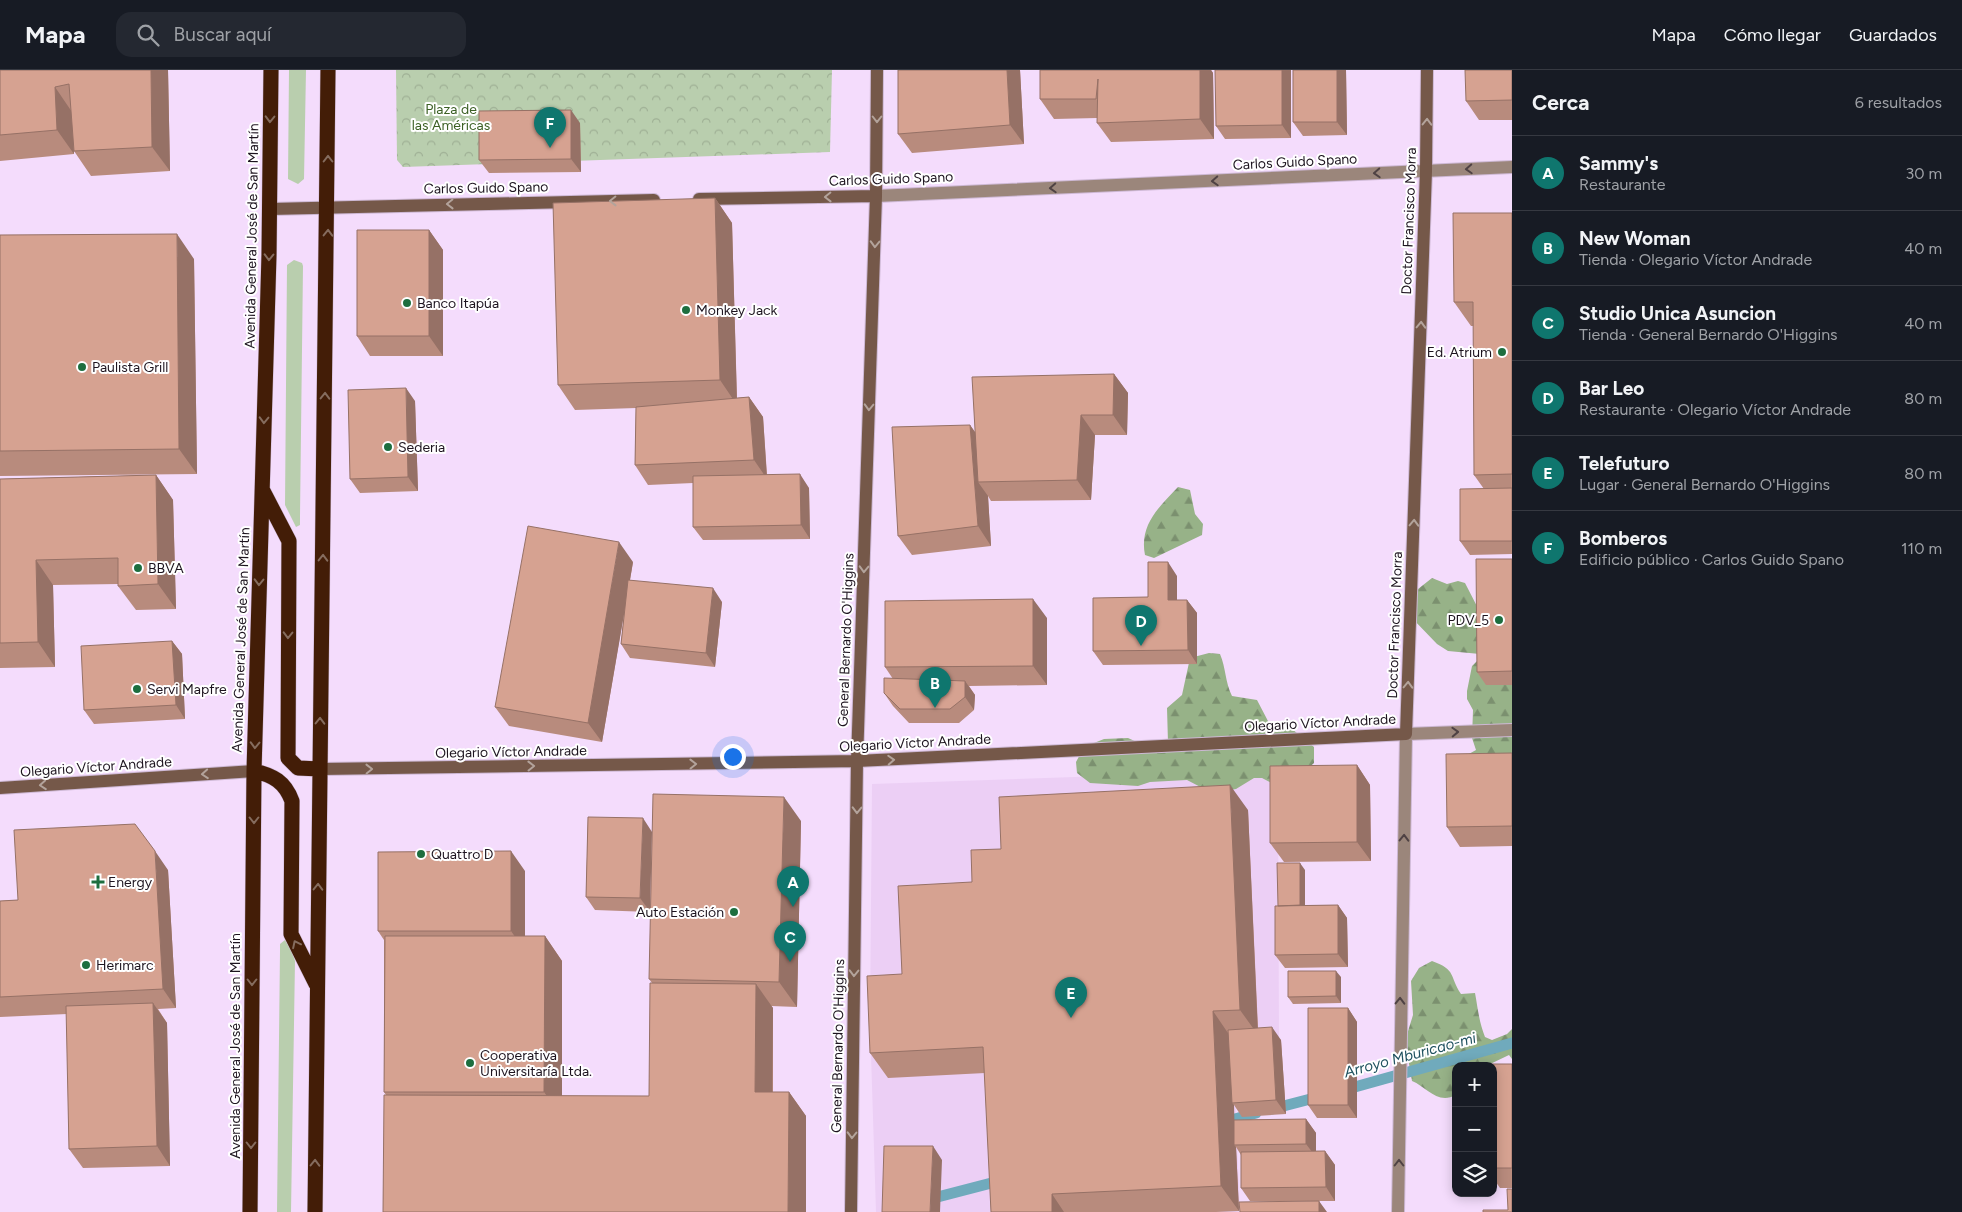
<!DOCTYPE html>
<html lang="es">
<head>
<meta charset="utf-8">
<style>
	body { margin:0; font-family:Figtree,sans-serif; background:#242831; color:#f1f3f6 }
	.controls { position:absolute; right:15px; bottom:15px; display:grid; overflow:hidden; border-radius:10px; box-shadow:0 2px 12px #0003 }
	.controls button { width:45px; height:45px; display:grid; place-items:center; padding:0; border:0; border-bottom:1px solid #363941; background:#171b24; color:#f1f3f6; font:25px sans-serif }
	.you { position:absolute; left:732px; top:686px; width:18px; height:18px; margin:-12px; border:4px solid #fff; border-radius:50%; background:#1a73e8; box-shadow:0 0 0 8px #1a73e833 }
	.badge { display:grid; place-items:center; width:32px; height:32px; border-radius:50%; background:#0f766e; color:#fff; font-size:16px; font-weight:700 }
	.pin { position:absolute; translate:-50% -41px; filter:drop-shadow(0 1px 2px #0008) }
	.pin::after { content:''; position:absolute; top:26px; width:18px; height:15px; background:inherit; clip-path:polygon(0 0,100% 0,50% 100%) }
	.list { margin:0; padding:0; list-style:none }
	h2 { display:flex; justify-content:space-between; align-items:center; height:65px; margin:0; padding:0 20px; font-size:21px }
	h2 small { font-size:16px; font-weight:400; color:#9ea1a6 }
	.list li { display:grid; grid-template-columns:32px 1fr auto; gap:15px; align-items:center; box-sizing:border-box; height:75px; padding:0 20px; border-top:1px solid #363941 }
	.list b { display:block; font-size:19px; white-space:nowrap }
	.list p { margin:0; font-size:16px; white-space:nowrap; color:#9ea1a6 }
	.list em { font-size:16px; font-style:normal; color:#9ea1a6 }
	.icon { flex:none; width:28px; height:28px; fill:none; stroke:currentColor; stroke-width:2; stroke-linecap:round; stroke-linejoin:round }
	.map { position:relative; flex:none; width:1512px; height:1142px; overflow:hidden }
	header { display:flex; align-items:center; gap:30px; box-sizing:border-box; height:70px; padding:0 25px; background:#171b24; border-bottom:1px solid #363941 }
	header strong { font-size:24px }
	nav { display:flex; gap:28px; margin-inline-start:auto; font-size:18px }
	.search { width:350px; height:45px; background:#242831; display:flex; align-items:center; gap:12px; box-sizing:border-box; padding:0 18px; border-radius:15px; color:#9ea1a6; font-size:19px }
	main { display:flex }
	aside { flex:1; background:#171b24 }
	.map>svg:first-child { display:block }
	.built { fill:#eccff5 }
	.grass { fill:#b9ceae }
	.forest { fill:url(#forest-firs) }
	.park { fill:url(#park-crowns) }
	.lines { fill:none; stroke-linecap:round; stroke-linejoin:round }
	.stream { stroke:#70aabc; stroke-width:11 }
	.street-casing { stroke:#cdb8d4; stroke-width:14 }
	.secondary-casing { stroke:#cdb8d4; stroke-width:14 }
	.highway-casing { stroke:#cdb8d4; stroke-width:16 }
	.street { stroke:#9b867b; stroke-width:12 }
	.secondary { stroke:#755849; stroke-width:12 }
	.highway { stroke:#431d07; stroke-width:15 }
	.wall { fill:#b88b7d }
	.shaded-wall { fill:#967166 }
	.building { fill:#d6a291; stroke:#967166 }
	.oneway { stroke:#856c5e }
	.oneway2 { stroke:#b3a39b }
	.oneway3 { stroke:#4f4244 }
	.poi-dot { fill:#1d6e3f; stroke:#fff; stroke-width:2 }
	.labels { text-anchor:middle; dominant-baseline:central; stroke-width:4; stroke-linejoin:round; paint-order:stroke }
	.park-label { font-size:14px; fill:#3c6025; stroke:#fff }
	.street-label { font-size:14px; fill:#1d141f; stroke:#fff }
	.poi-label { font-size:14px; fill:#1d141f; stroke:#fff; text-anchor:start }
	.water-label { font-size:15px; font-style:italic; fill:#205260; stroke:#fff }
</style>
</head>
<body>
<header>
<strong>Mapa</strong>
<div class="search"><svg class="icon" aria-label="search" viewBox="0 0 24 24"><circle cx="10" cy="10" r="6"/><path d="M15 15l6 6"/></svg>Buscar aquí</div>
<nav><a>Mapa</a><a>Cómo llegar</a><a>Guardados</a></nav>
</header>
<main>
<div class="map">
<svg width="1512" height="1142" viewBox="0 0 1512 1142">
	<defs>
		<pattern id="forest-firs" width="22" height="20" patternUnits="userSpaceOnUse" patternTransform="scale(1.25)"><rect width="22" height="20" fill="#97b288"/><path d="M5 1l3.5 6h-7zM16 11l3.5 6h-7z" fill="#7b906f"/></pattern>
		<pattern id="park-crowns" width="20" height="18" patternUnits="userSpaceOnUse" patternTransform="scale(1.25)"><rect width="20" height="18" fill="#b9ceae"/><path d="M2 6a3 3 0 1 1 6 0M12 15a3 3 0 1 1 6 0" fill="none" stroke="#9fb095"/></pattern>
	</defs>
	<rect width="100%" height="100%" fill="#f4dcfc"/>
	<path class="built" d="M1278 700 1279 972 1233 978 1240 1142H876L870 953 872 714Z"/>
	<path class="grass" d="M289 0H306L304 109 298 114 288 109Z
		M294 190 302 193 303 196 300 446V455L296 457 285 435 287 195Z
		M285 870 292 882 295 891 291 1142H277L280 881V874Z"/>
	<path class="forest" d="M1178 417 1190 420 1195 444 1203 454 1202 465 1154 488 1145 485C1139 455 1159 437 1178 417Z
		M1432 508 1447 514 1458 511 1465 513 1482 546 1480 584 1448 581 1437 574 1411 547 1413 523Z
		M1209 583 1220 584C1226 598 1225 612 1232 626L1257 630 1269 653 1276 657 1292 659 1314 677V693L1301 705 1277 716 1262 708H1254L1236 719 1212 723 1187 710 1150 712 1138 716 1090 713 1077 703 1076 692 1084 677 1104 669 1128 668 1155 680 1168 673 1167 638 1182 625 1190 588Z
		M1485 583 1512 591V730L1467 685 1476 680 1472 668 1473 640 1467 629V621L1472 596Z
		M1432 891C1457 900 1449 906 1461 924L1475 923C1478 939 1479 952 1485 967L1492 970 1507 964 1512 959V989L1509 985 1486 996H1456V1025C1437 1035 1427 1017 1412 1011L1405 971 1413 945 1411 911 1419 898Z"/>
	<path class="park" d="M396 0H832L830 82 403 97 397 90Z"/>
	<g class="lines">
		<path class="stream" d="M1344 1020 1512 973
			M1272 1039 1322 1026
			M1221 1053 1256 1043
			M926 1130 1003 1110"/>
		<defs>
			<path id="street" d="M876 126 1512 97
				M1398 1142 1406 664 1512 660"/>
			<path id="secondary" d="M699 129 876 126
				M270 139 654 130
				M320 699 857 691 1406 664 1426 101 1427 0
				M0 718 254 701
				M851 1142 857 691 876 126 877 0"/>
			<path id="highway" d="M263 421 289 471 288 688 298 698 320 699
				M254 701C273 705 285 712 292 731L291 864 316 914
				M250 1142 254 701 269 185 271 0
				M315 1142 328 0"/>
		</defs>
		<use href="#street" class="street-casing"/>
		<use href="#secondary" class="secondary-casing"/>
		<use href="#highway" class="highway-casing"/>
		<use href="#street" class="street"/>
		<use href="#secondary" class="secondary"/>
		<use href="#highway" class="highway"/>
	</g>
	<path class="wall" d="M0 0H168L170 101 91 106 74 81V84L0 91Z
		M898 0H1020L1024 74 912 83 898 64Z
		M1040 0H1211L1213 3 1214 69 1111 72 1097 53V48L1054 49 1040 29Z
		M1291 0V68L1225 69 1216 56Z
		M1293 0H1346L1347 65 1303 66 1293 52Z
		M1512 0V50H1479L1466 31Z
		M580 53 581 102 489 103 479 90Z
		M715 128 732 153 737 328 749 327 763 347 767 405 809 418 810 469 703 470 693 457V413L648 415 635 395 636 338 575 340 558 315Z
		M1512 143V484L1470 485 1460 471 1484 419 1474 405V256H1471L1454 232Z
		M429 160 443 180V286H370L357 266Z
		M0 165 194 189 197 404 0 406Z
		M1114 304 1128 323 1127 365H1095L1091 430 991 431 988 426 991 476 912 485 898 466 970 355 975 362Z
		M415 331 418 421 360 423 350 409Z
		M156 405 173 430 176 539 136 540 118 516V514L53 515 55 597 0 598V409Z
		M1512 489V615H1486L1477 602Z
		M633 492 630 510 722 532 715 597 630 588 621 574 624 543 602 672 509 656 495 637Z
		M1177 506V530H1187L1197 543V594L1103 595 1093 581 1148 527Z
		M1047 548V615L969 616 975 625 974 640 959 653H909L893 636 884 623 893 609 885 597Z
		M172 571 182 584 185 649 94 654 84 640Z
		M1512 683V776L1460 777 1447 757Z
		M1357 695 1370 715 1371 791 1284 792 1270 773Z
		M1248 740 1258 958 1281 970 1286 1044 1242 1047 1234 1035V1050L1306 1049 1316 1063V1081H1325L1335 1095V1131H1250L1241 1118V1085L1236 1077 1239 1141 1216 1142H991L985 1003 888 1008 870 983 902 904 972 812 1001 779Z
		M588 747 650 842 595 840 586 827Z
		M801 751 797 937 771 936 773 938V1022H789L806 1046V1142H383L386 1025 384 1022V870L378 861 525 801V866H545L562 891V1026H649L652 913 649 909Z
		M168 800 176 938 158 939 167 953 170 1096 83 1098 69 1079 67 944 0 947V831L18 830Z
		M1305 800V835H1338L1347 848 1348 897 1285 898 1275 885 1278 836Z
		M1341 907V933L1293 934 1288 927Z
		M1348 938 1357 952V1048H1317L1308 1035Z
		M1512 994V1118H1500L1493 1108V996Z"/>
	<path class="shaded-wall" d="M151 0H168L170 101 152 77Z
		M1007 0H1020L1024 74 1010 55Z
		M1200 0H1211L1213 3 1214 69 1200 49Z
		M1282 0H1291V68L1282 55Z
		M1337 0H1346L1347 65 1337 52Z
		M55 17 72 42 74 84 57 60Z
		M571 40 580 53 581 102 571 89Z
		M715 128 732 153 737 335 720 310Z
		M429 160 443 180V286L429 266Z
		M177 164 194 189 197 404 179 379Z
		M1114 304 1128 323 1127 365 1113 345Z
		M406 318 415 331 418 421 408 407Z
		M749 327 763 347 767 409 754 390Z
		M1081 345 1095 365 1091 430 1077 410Z
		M970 355 984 375 978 412 988 426 991 476 978 456Z
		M800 404 809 418 810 469 801 455Z
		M156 405 173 430 176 539 158 514Z
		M619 472 633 492 602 672 588 653Z
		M36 490 53 515 55 597 38 572Z
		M1168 492 1177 506V544L1168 530Z
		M713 518 722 532 715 597 706 583Z
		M1033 529 1047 548V615L1033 596Z
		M1187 530 1197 543V594L1188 580Z
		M172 571 182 584 185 649 176 635Z
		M965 611 975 625 974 640 965 627Z
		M1357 695 1370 715 1371 791 1357 772Z
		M1230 715 1248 740 1258 965 1240 940Z
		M784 727 801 751 797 937 779 912Z
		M643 748 652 762 650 842 640 828Z
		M155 781 168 800 176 938 163 919Z
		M511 781 525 801V881L511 861Z
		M1300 793 1305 800V842L1300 835Z
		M1338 835 1347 848 1348 897 1338 884Z
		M545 866 562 891V1047L544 1022Z
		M1336 901 1341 907V933L1336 926Z
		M756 914 773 938 772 1047 755 1022Z
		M153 933 167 953 170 1096 157 1076Z
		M1348 938 1357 952V1048L1348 1035Z
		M1213 941 1230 966 1232 1033 1234 1035 1235 1075H1234L1236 1077 1239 1141 1221 1116Z
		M1272 957 1281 970 1286 1044 1276 1030Z
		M789 1022 806 1046V1142H788Z
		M1306 1049 1316 1063V1087L1306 1074Z
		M933 1076 942 1090 940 1142H930Z
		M1325 1081 1335 1095V1131L1326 1117Z
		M1052 1124 1064 1142H1052Z
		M1319 1131 1327 1142H1319Z"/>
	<path class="building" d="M0 0H151L152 77 74 81 69 14 55 17 57 60 0 65Z
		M898 0H1007L1010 55 898 64Z
		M1040 0H1200V49L1097 53 1098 9 1096 29H1040Z
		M1215 0H1282V55L1216 56Z
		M1293 0H1337V52H1293Z
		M1465 0H1512V30L1466 31Z
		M571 40V89L479 90V41Z
		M715 128 720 310 558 315 553 133Z
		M1453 143H1512V404L1474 405 1473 232H1454Z
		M357 160H429V266H357Z
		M177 164 179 379 0 381V165Z
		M1114 304 1113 345H1081L1077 410 978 412 972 307Z
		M406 318 408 407 350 409 348 320Z
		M749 327 754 390 635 395 636 337Z
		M970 355 978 456 898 466 892 357Z
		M800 404 801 455 693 457V406Z
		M156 405 158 514 118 516V488L36 490 38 572 0 573V409Z
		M1512 418V471H1460V419Z
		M528 456 619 472 588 653 495 637Z
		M1476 489H1512V601L1477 602Z
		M1148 492H1168V530H1187L1188 580 1093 581V528L1148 527Z
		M628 510 713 518 706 583 621 574Z
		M1033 529V596L885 597V531Z
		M172 571 176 635 84 640 81 576Z
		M884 608 965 611V627L950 639H900L884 623Z
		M1512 683V756L1447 757 1446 684Z
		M1357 695V772L1270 773V696Z
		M1230 715 1240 940 1213 941 1221 1116 1052 1124V1142H991L983 977 870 983 867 906 902 904 898 816 972 812 971 780 1001 779 999 727Z
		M653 724 784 727 779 912 649 909Z
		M588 747 643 748 640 828 586 827Z
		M135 754 155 781 163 919 0 927V831L18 830 14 760Z
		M511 781V861H378V782Z
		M1277 793H1300V835L1278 836Z
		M1338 835V884L1275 885V836Z
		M385 866H545L544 1022H384Z
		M1288 901H1336V926L1288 927Z
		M650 913 756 914 755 1022H789L788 1142H383L384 1025 649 1026Z
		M153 933 157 1076 69 1079 66 936Z
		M1308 938H1348V1035H1308Z
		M1272 957 1276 1030 1232 1033 1228 960Z
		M1486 994H1512V1098H1493V996H1486Z
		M1306 1049V1074L1234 1075V1050Z
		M884 1076H933L930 1142H882Z
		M1325 1081 1326 1117 1241 1118V1082Z
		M1507 1119H1512V1142H1483V1140H1508Z
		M1319 1131V1142H1240L1239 1132Z"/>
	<defs><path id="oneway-chevron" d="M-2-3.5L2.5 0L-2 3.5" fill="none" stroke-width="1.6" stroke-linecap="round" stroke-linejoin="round" transform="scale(1.25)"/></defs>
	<g class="oneway">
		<use href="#oneway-chevron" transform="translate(270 49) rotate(91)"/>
		<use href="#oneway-chevron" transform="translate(328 89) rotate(-90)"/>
		<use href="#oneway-chevron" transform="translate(328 163) rotate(-89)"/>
		<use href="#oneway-chevron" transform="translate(269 187) rotate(91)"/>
		<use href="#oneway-chevron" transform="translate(325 326) rotate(-89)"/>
		<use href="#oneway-chevron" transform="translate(264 350) rotate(92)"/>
		<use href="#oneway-chevron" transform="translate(323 488) rotate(-89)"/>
		<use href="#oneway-chevron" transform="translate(259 512) rotate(91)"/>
		<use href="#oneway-chevron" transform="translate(288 565) rotate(91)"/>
		<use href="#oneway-chevron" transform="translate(320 651) rotate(-89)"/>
		<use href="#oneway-chevron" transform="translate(255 675) rotate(92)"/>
		<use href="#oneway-chevron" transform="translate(254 750) rotate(90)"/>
		<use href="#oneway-chevron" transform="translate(318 817) rotate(-89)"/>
		<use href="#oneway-chevron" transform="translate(296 874) rotate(-116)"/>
		<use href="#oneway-chevron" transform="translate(252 912) rotate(90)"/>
		<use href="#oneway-chevron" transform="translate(251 1075) rotate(90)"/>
		<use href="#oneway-chevron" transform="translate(315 1093) rotate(-89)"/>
	</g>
	<g class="oneway2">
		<use href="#oneway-chevron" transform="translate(877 49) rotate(90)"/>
		<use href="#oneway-chevron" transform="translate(1427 52) rotate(-89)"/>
		<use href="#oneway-chevron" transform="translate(828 127) rotate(179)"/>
		<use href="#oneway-chevron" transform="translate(613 131) rotate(179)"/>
		<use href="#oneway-chevron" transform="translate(450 134) rotate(179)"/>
		<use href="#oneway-chevron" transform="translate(875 174) rotate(92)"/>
		<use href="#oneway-chevron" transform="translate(1421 255) rotate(-88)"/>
		<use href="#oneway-chevron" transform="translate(869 337) rotate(92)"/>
		<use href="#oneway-chevron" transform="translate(1414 453) rotate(-88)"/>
		<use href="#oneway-chevron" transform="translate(864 499) rotate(92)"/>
		<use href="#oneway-chevron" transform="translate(1408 615) rotate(-88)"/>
		<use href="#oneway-chevron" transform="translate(891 690) rotate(-3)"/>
		<use href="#oneway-chevron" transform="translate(693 694) rotate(-1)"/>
		<use href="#oneway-chevron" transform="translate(531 696) rotate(-1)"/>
		<use href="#oneway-chevron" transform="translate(369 699) rotate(-1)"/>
		<use href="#oneway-chevron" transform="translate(205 704) rotate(176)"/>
		<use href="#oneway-chevron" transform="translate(43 715) rotate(176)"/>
		<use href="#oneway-chevron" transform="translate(857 740) rotate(91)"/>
		<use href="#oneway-chevron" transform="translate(854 903) rotate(91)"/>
		<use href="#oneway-chevron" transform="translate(852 1065) rotate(91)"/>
	</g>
	<g class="oneway3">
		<use href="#oneway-chevron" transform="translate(1469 99) rotate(177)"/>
		<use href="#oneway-chevron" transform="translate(1377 103) rotate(177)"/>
		<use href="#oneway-chevron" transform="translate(1215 111) rotate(177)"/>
		<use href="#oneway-chevron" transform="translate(1053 118) rotate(177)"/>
		<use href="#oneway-chevron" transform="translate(1455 662) rotate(-2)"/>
		<use href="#oneway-chevron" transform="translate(1404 768) rotate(-89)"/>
		<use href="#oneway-chevron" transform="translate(1400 931) rotate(-89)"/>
		<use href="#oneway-chevron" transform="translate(1399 1093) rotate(-90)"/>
	</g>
	<g class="poi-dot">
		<circle cx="407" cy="233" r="5"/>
		<circle cx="686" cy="240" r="5"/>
		<circle cx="1502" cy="282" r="5"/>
		<circle cx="82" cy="297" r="5"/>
		<circle cx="388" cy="377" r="5"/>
		<circle cx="138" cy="498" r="5"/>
		<circle cx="1499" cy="550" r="5"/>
		<circle cx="137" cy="619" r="5"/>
		<circle cx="421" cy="784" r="5"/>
		<path d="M95.5 804.5h5v5h5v5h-5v5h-5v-5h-5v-5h5z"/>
		<circle cx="734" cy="842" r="5"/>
		<circle cx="86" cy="895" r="5"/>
		<circle cx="470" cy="993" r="5"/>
	</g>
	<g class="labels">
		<g class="park-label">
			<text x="451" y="39">Plaza de<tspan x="451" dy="16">las Américas</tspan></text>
		</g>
		<g class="street-label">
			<text transform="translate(1295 92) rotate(-3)">Carlos Guido Spano</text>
			<text transform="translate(891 109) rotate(-2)">Carlos Guido Spano</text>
			<text transform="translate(486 118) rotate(-1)">Carlos Guido Spano</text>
			<text transform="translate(1409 151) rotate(-88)">Doctor Francisco Morra</text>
			<text transform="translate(252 166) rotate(-89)">Avenida General José de San Martín</text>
			<text transform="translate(1395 555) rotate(-88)">Doctor Francisco Morra</text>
			<text transform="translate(241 570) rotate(-88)">Avenida General José de San Martín</text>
			<text transform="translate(846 570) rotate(-88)">General Bernardo O'Higgins</text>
			<text transform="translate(1320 653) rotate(-3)">Olegario Víctor Andrade</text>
			<text transform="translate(915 673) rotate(-3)">Olegario Víctor Andrade</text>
			<text transform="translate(511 682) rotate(-1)">Olegario Víctor Andrade</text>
			<text transform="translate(96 697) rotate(-4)">Olegario Víctor Andrade</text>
			<text transform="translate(235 976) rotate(-90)">Avenida General José de San Martín</text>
			<text transform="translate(838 976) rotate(-89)">General Bernardo O'Higgins</text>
		</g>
		<g class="poi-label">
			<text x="417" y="233">Banco Itapúa</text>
			<text x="696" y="240">Monkey Jack</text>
			<text x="1492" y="282" text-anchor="end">Ed. Atrium</text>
			<text x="92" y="297">Paulista Grill</text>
			<text x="398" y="377">Sederia</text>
			<text x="148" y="498">BBVA</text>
			<text x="1489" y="550" text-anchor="end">PDV_5</text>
			<text x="147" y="619">Servi Mapfre</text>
			<text x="431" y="784">Quattro D</text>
			<text x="108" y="812">Energy</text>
			<text x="724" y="842" text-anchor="end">Auto Estación</text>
			<text x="96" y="895">Herimarc</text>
			<text x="480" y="985">Cooperativa<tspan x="480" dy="16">Universitaría Ltda.</tspan></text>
		</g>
		<g class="water-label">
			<text transform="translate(1410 985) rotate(-15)">Arroyo Mburicao-mi</text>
		</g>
	</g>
</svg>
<div class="controls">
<button>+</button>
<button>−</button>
<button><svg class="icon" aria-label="layers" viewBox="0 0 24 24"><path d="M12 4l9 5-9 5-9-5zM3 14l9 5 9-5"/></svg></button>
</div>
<div class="you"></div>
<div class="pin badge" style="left:793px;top:837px">A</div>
<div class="pin badge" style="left:935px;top:638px">B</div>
<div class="pin badge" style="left:790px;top:892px">C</div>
<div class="pin badge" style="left:1141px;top:576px">D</div>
<div class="pin badge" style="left:1071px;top:948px">E</div>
<div class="pin badge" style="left:550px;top:78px">F</div>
</div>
<aside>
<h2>Cerca<small>6 resultados</small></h2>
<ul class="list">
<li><span class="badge">A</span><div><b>Sammy's</b><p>Restaurante</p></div><em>30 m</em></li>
<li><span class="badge">B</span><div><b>New Woman</b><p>Tienda · Olegario Víctor Andrade</p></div><em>40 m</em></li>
<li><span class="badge">C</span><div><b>Studio Unica Asuncion</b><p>Tienda · General Bernardo O'Higgins</p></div><em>40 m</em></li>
<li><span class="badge">D</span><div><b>Bar Leo</b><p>Restaurante · Olegario Víctor Andrade</p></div><em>80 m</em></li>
<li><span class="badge">E</span><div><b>Telefuturo</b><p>Lugar · General Bernardo O'Higgins</p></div><em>80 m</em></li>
<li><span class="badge">F</span><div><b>Bomberos</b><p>Edificio público · Carlos Guido Spano</p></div><em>110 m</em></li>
</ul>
</aside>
</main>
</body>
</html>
